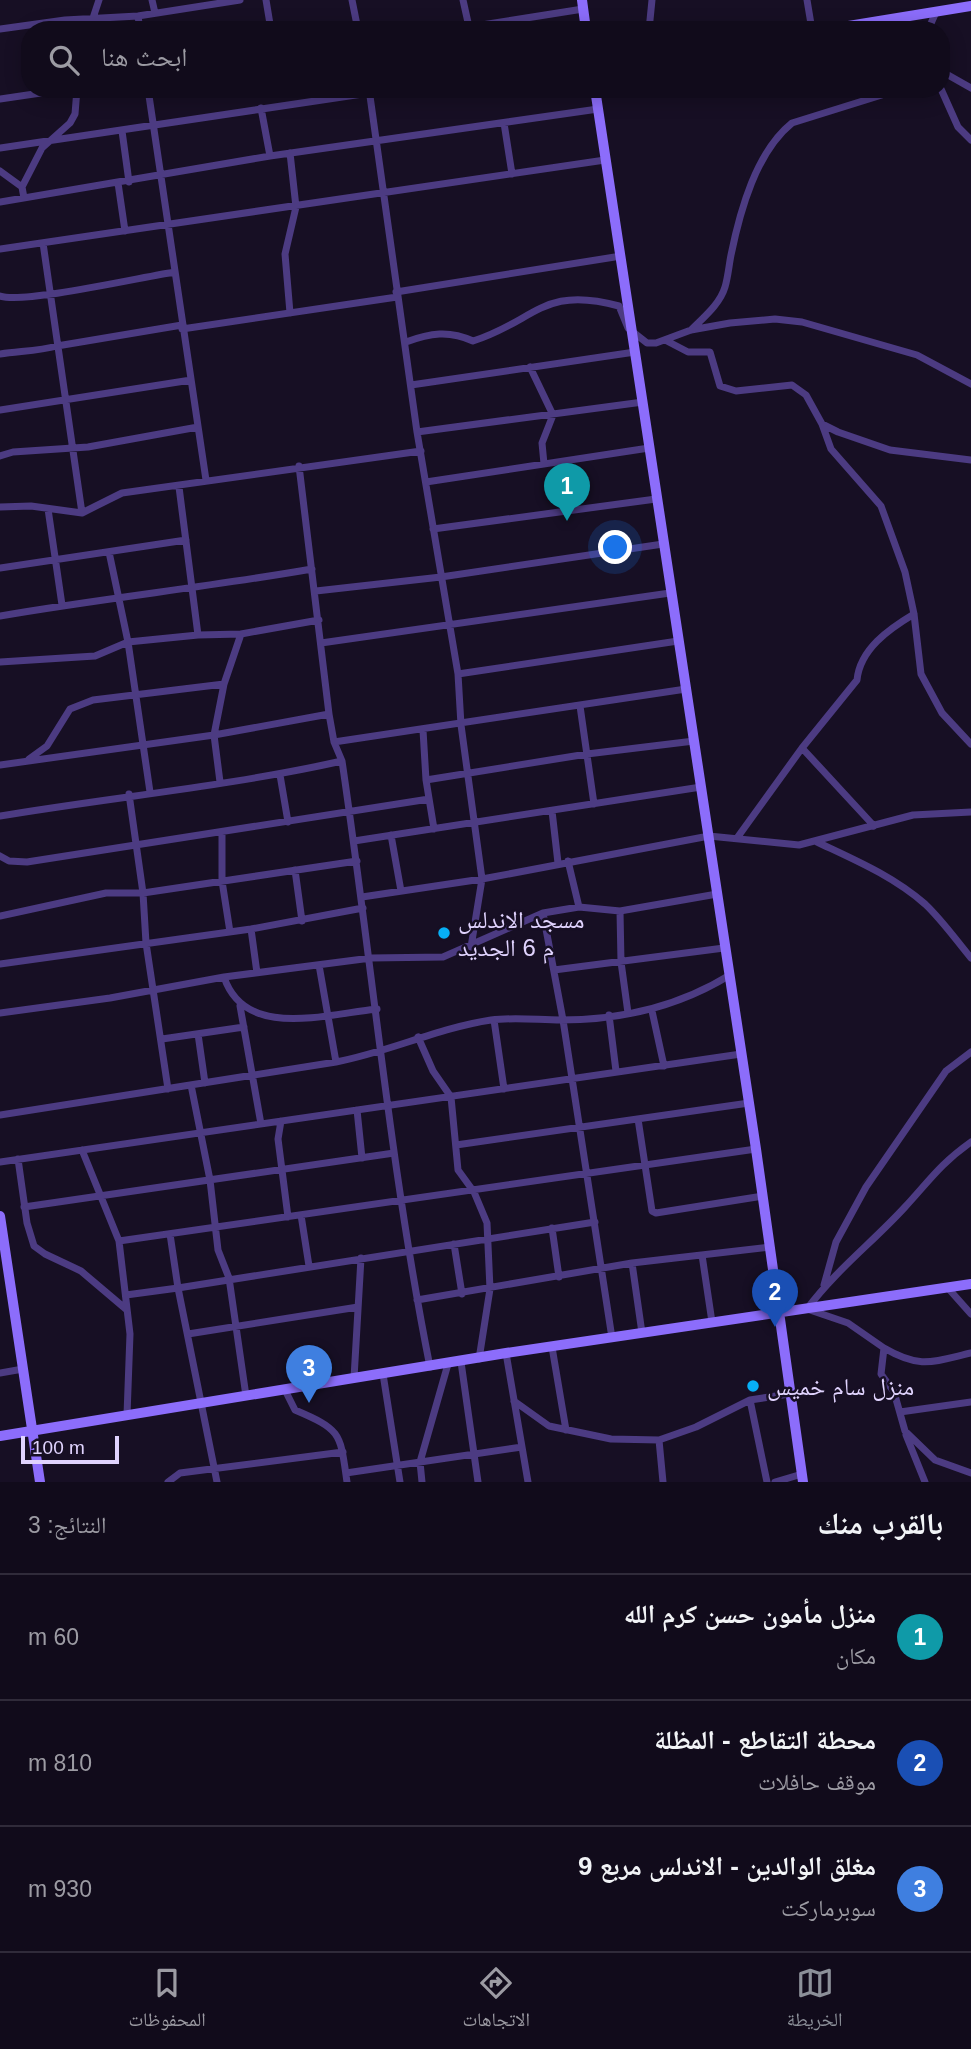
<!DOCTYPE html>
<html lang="ar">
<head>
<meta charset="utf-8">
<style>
	body { margin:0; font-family:Arial,"Noto Naskh Arabic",sans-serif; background:#1e1928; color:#f1f3f6; direction:rtl }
	.scale { position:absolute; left:21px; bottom:18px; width:98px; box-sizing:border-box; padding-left:7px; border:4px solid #e0d3fe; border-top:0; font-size:19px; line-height:24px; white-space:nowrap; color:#e0d3fe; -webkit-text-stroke:5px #170f24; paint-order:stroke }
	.you { position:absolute; left:616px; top:548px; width:24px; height:24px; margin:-18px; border:5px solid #fff; border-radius:50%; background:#1a73e8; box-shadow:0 0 0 10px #1a73e833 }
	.badge { display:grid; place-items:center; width:46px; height:46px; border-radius:50%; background:#8c9099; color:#fff; font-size:23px; font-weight:700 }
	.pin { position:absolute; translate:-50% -58px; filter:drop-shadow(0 2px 4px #0008) }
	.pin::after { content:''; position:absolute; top:37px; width:24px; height:21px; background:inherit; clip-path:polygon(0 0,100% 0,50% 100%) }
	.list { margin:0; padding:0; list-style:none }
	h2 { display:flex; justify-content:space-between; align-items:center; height:91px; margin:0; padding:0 28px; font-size:30px }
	h2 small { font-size:23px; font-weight:400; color:#9c9ba3 }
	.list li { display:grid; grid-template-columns:46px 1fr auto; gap:21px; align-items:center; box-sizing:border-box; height:126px; padding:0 28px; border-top:2px solid #302b3a }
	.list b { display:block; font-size:26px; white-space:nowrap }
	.list p { margin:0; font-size:23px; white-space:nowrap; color:#9c9ba3 }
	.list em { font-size:23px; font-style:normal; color:#9c9ba3 }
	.icon { flex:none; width:38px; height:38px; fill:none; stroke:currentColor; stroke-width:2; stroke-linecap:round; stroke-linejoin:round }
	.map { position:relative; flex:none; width:971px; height:1482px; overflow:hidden; direction:ltr }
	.search { position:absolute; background:#110b1b; box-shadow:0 4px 18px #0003; left:21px; right:21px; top:21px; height:77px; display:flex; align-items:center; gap:18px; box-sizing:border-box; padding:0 24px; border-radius:28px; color:#9c9ba3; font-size:26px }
	.sheet { height:469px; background:#110b1b }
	nav { display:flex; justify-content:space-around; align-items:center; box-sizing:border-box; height:98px; border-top:2px solid #302b3a; background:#110b1b; font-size:19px; color:#9c9ba3 }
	nav a { display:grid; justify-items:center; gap:4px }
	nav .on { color:#8c9099 }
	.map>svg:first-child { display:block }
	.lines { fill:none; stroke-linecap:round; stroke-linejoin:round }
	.street { stroke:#4c3b82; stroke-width:7 }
	.secondary { stroke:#8c6dfb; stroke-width:10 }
	.poi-dot { fill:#07aff6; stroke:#170f24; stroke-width:2.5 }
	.labels { text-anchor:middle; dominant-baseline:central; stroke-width:5; stroke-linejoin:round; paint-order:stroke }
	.poi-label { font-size:24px; fill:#e0d3fe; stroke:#170f24; text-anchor:start }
</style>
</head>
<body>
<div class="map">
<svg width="971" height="1482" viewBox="0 0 971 1482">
	<rect width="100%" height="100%" fill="#170f24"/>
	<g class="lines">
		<path class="street" d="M152 0 155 13
			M266 0 271 30
			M352 0 358 30
			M463 0 469 27
			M807 0 812 30
			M138 16 140 30
			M0 29 65 20 138 16 240 0
			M89 30 99 0
			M450 30 583 9
			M649 30 652 0
			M928 30 936 12
			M941 71 971 88
			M148 89 206 480
			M369 89 417 432 458 674 461 725 482 879 471 947
			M941 89 958 127 971 140
			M0 99 68 89
			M261 108 270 156
			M504 123 512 174
			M122 131 129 182
			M0 148 396 89
			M0 171 22 187
			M118 183 125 231
			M24 198 22 187 42 148 70 123 75 114 77 89
			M0 202 270 156 598 109
			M43 243 82 513
			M0 249 605 160
			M396 292 621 256
			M0 296C24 304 142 277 175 272
			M290 313 285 254 296 207 290 153
			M182 329 397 297
			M691 330C704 317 720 304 725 287 728 277 729 265 731 255 740 211 756 152 792 123L901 89
			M633 332 647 343H656L691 330 730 323 775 319 802 322 917 355 971 384
			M665 340 688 352H710L720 386 736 391 792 385 806 395 822 424 838 432 890 450 971 460
			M406 342C430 333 449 330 473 341 536 321 542 285 619 306L628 328
			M0 354C20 351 39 351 57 346L182 325
			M530 367 553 415 542 443 544 464
			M411 385 635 352
			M0 410 191 380
			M822 424 831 449 881 506 905 572 914 614 921 674 942 713 971 744
			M417 432 643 402
			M0 456 13 452 88 447 198 427
			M299 466 329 714 334 742 342 761C372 963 390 1167 430 1367
			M426 482 649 448
			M179 487 198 635 241 634 224 684 214 735 220 782
			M0 507 31 506 82 513 122 493 421 451
			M48 509 62 605
			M433 529 656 499
			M109 552 128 642 150 792
			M0 568 186 540
			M316 591 441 577 663 544
			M0 616C104 598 209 587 312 569
			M241 634 319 620
			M321 643 670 593
			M0 662 95 656 128 642 198 635
			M458 674 678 641
			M580 706 594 804
			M423 730 426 780 434 829
			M334 742 686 689
			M802 748 874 826
			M29 759 47 746 70 709 93 700 224 684
			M0 765 214 735 329 714
			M280 775 288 822
			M426 780 587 754 694 741
			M129 794 143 893 146 943 168 1089
			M552 811 558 863
			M0 816C114 797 230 786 342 761
			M222 832V881L230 932
			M391 835 401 891
			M737 838 802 748 857 680C860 649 889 629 914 614
			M354 841 701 787
			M817 842C855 860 893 876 925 904 942 920 956 940 971 958
			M0 856 9 861 27 862 429 799
			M568 861 579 907
			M295 870 302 921
			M362 897 482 879 709 836 799 845 913 815 971 812
			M620 911 621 962 628 1013
			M543 913 563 1020 612 1338
			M0 916 106 893H143L357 861
			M251 929 257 973
			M0 964 251 929 363 908
			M319 965 336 1062
			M554 970 724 948
			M224 977C245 1040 326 1014 377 1009
			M240 1006 261 1124
			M652 1011 664 1066
			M0 1013 110 998 224 977 371 958 443 957 543 913 579 907 620 911 717 894
			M609 1015 616 1071
			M494 1020 504 1089
			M198 1034 205 1083
			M418 1037 433 1071 451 1097 458 1170 474 1192 487 1223 490 1289 479 1359
			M162 1039 244 1027
			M191 1085 210 1180 218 1250 229 1278 246 1396
			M357 1110 362 1158
			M0 1115 336 1062C389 1052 438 1028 491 1020 515 1017 538 1020 561 1020 622 1020 678 1007 730 975
			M638 1119 652 1211 656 1213 763 1196
			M281 1121 278 1139 288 1217
			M971 1142C940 1164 930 1180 905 1207 873 1242 836 1270 807 1309L848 1323 884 1348 881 1374 894 1392 905 1431 935 1460 971 1473
			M456 1145 749 1103
			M82 1150 119 1241 130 1334 127 1415
			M18 1159 27 1223 34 1246 45 1254 81 1271 127 1310
			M0 1162 741 1054
			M24 1207 394 1153
			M301 1215 309 1266
			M552 1228 559 1277
			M119 1241 756 1149
			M454 1244 462 1294
			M702 1255 712 1322
			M632 1263 642 1333
			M824 1285 836 1242 866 1187 946 1071 971 1052
			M947 1287 971 1314
			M126 1295 178 1288 170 1234
			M417 1300 632 1263 770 1247
			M188 1334 358 1307
			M552 1347 566 1430
			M884 1348C920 1369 932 1362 971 1353
			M506 1353 528 1482
			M461 1362 478 1482
			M0 1373 23 1369
			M383 1374 400 1482
			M354 1378 361 1258
			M285 1390 295 1410C342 1430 340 1433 347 1482
			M750 1400 767 1482
			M514 1401 549 1426 611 1439 659 1440 696 1427 750 1400 789 1394
			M900 1412 971 1402
			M906 1435 925 1482
			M659 1440 663 1482
			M346 1473 522 1447
			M168 1482 180 1473 343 1452
			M217 1482 178 1288 595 1222
			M422 1482 420 1462 448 1364
			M775 1482 802 1474"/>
		<path class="secondary" d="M582 0 586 30
			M824 30 971 6
			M595 89 756 1149 803 1482
			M0 1216 40 1482
			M0 1436 506 1353 971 1284"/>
	</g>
	<g class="poi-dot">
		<circle cx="444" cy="933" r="7"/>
		<circle cx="753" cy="1386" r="7"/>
	</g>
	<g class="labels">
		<g class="poi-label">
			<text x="458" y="919">مسجد الاندلس<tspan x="458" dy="28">م 6 الجديد</tspan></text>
			<text x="767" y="1386">منزل سام خميس</text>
		</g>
	</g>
</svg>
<div class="scale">100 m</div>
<div class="you"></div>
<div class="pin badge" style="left:567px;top:521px;background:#0f9aa8">1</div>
<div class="pin badge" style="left:775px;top:1327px;background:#1a4fb4">2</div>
<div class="pin badge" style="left:309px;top:1403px;background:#3f7fe0">3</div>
<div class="search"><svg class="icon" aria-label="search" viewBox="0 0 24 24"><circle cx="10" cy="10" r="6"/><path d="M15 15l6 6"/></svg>ابحث هنا</div>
</div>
<section class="sheet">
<h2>بالقرب منك<small>النتائج: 3</small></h2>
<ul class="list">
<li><span class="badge" style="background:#0f9aa8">1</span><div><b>منزل مأمون حسن كرم الله</b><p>مكان</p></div><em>60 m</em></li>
<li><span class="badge" style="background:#1a4fb4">2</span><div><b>محطة التقاطع - المظلة</b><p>موقف حافلات</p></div><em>810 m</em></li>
<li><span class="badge" style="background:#3f7fe0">3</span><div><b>مغلق الوالدين - الاندلس مربع 9</b><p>سوبرماركت</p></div><em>930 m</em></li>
</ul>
</section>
<nav>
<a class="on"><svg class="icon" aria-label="map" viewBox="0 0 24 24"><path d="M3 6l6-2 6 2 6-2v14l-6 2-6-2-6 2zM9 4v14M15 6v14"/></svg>الخريطة</a>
<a><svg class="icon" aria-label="directions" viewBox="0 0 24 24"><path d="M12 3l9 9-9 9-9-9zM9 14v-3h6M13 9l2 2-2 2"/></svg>الاتجاهات</a>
<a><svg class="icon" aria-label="saved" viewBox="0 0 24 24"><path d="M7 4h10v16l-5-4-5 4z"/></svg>المحفوظات</a>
</nav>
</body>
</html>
